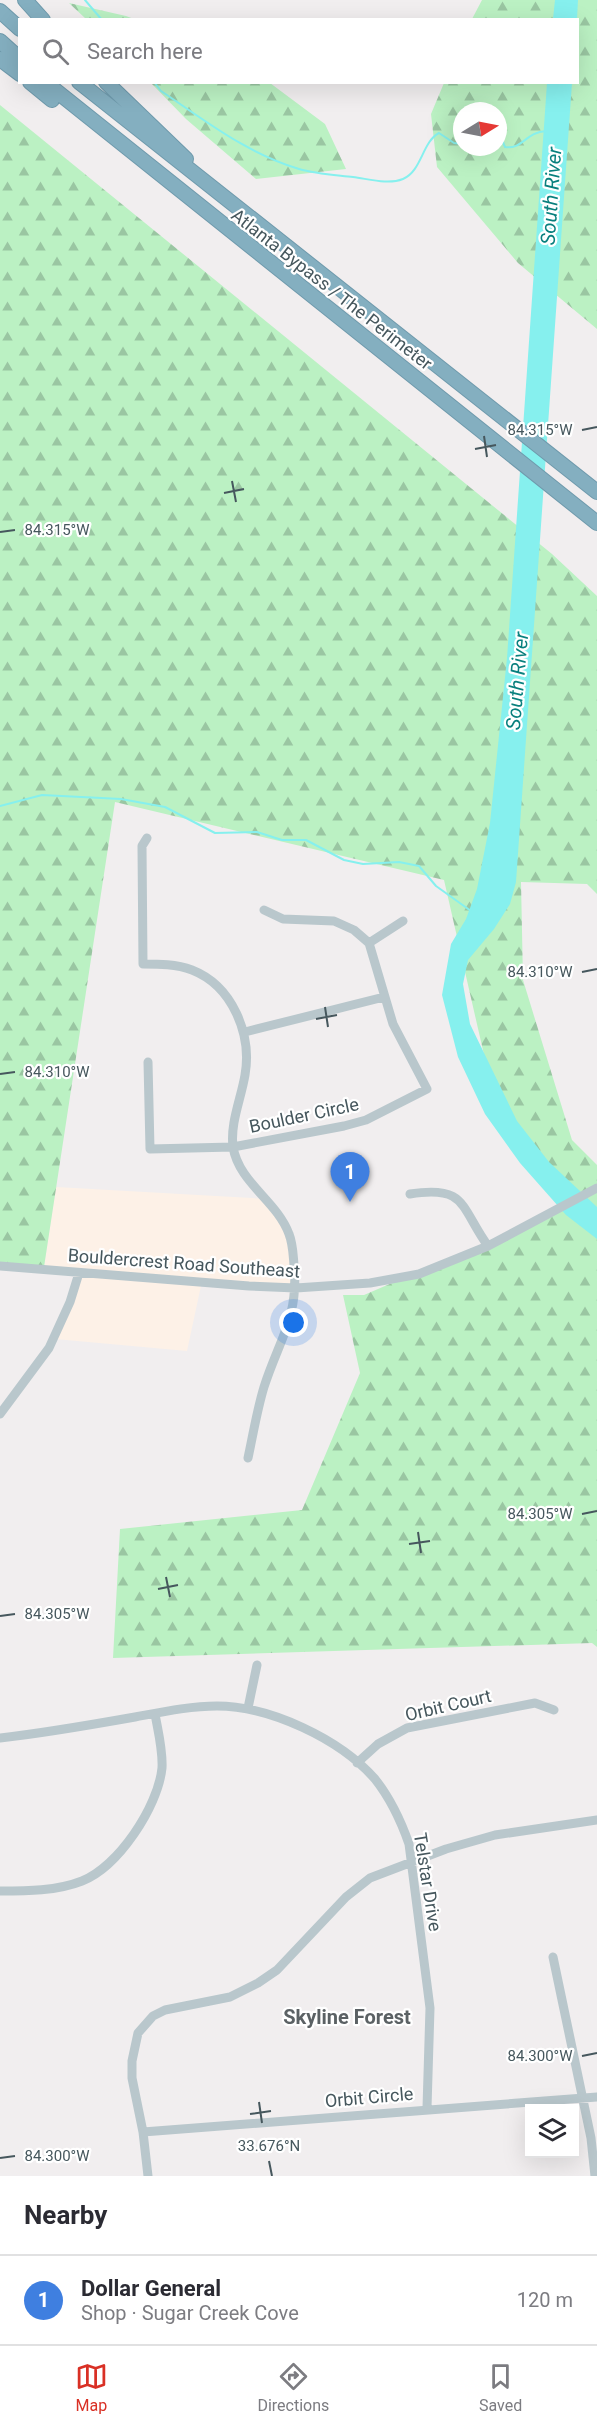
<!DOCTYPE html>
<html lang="en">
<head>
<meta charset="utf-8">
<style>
	body { margin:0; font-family:Roboto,sans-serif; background:#f2f2f3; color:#2b2b33 }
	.controls { position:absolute; right:18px; bottom:18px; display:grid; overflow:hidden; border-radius:0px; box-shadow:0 6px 24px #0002 }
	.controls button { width:54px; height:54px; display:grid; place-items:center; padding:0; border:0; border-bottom:2px solid #e1e1e2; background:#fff; color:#2b2b33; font:30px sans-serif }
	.compass { position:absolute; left:453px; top:102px; width:54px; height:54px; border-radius:50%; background:#fff; box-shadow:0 6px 24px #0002; rotate:80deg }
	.you { position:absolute; left:294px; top:1323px; width:21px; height:21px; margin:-15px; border:4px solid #fff; border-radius:50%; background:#1a73e8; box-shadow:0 0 0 9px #1a73e833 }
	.badge { display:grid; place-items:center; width:39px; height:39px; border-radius:50%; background:#d93025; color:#fff; font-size:20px; font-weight:700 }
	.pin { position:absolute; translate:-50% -50px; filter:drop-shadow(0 2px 3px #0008) }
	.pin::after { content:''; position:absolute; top:32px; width:21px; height:18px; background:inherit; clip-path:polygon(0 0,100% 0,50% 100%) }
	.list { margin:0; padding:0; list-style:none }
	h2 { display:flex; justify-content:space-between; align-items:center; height:78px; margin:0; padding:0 24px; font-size:26px }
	h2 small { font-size:20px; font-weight:400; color:#7c7c81 }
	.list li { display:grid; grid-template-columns:39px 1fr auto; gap:18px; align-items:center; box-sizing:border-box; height:90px; padding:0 24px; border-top:2px solid #e1e1e2 }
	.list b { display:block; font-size:22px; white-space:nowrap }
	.list p { margin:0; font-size:20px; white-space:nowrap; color:#7c7c81 }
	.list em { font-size:20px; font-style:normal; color:#7c7c81 }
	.icon { flex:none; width:33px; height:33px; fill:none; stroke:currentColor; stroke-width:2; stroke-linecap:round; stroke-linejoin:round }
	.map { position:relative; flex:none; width:597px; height:2176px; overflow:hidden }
	.search { position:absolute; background:#fff; box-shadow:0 6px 24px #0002; left:18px; right:18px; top:18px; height:66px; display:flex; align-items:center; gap:15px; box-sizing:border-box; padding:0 21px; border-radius:0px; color:#7c7c81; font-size:22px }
	.sheet { height:168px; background:#fff }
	nav { display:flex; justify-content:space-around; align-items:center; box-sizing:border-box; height:84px; border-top:2px solid #e1e1e2; background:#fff; font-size:16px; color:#7c7c81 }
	nav a { display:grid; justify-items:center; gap:3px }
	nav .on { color:#d93025 }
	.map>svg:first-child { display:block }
	.commercial { fill:#fdf1e7 }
	.forest { fill:url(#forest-firs); fill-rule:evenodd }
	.water { fill:#86f0ee }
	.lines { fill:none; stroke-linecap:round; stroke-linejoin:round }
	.stream { stroke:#86f0ee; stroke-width:2 }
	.highway-casing { stroke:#6f9aac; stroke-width:16 }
	.minor { stroke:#b9c7cc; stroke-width:9 }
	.highway { stroke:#84afc0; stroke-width:14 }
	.ticks { fill:none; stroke:#46575d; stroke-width:2 }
	.labels { text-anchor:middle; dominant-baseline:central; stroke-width:4.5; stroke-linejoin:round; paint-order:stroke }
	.street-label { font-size:18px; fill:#46575d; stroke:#fff }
	.water-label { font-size:20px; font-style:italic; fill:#09807e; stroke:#fff }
	.neighbourhood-label { font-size:20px; font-weight:bold; fill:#5b6164; stroke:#fff }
	.ticks-label { font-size:15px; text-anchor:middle; fill:#46575d; stroke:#fff; stroke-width:4.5; stroke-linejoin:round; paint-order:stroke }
</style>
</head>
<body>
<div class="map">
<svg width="597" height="2176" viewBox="0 0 597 2176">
	<defs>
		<pattern id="forest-firs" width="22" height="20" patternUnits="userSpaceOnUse" patternTransform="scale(1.5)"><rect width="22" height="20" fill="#bbf1c3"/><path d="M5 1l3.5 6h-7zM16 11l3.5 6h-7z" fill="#9ac6a2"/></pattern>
	</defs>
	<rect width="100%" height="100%" fill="#f1eeef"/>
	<path class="commercial" d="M56 1187 267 1199 290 1232 296 1285 202 1281 187 1351 55 1339 77 1271 44 1267Z"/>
	<path class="forest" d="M482 0H597V329L518 263 437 167 431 114 444 83 578 82V20L472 19ZM462 111H498V147H462Z
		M69 3 126 16 134 19H86Z
		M151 83H270L325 124 346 169 256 179 186 119Z
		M0 105 552 554 597 596V894L587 884 521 882 523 980 572 1140 597 1165V1647L592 1643 113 1658 120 1529 302 1510 360 1373 343 1295H364L562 1210 501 1129 444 880 115 802 44 1267 0 1263Z"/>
	<path class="water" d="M555 0H578L577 19H553Z
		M547 83H572L516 882 510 904 494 929 468 960 463 984 470 1024 517 1121 549 1162 597 1207V1239L566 1215 520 1163 485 1114 458 1057 442 995 451 944 466 919 477 889 490 823 507 658Z"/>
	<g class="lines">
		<path class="stream" d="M85 0 102 20
			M154 82 161 91C206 121 246 153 299 169 316 174 336 175 353 177 369 179 388 185 403 179 422 171 422 142 439 133L454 143 462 144
			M498 130 505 147C522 150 526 132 546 131
			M0 806 42 795 121 799 165 807 215 833 257 832 282 840H306L344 860 363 864 399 862 419 866 436 886 471 911"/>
		<defs>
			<path id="highway" d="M25 0 43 20
				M0 11 20 29
				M0 41 20 59
				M0 59 20 74
				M30 82 52 100
				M45 82 597 523
				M79 82 597 492
				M106 82 186 159"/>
		</defs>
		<use href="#highway" class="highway-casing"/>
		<path class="minor" d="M147 838 142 846 143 964C159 964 176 964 192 970 233 986 252 1035 245 1075 241 1099 230 1123 233 1147 239 1183 277 1201 289 1234 293 1244 293 1254 294 1265 299 1317 279 1340 264 1387 257 1410 253 1435 248 1458
			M369 943 403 921
			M245 1032 384 997
			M148 1062 150 1149 233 1147 344 1126 366 1120 427 1089 393 1024 369 943 354 930 334 921 283 919 264 910
			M410 1194C467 1185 460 1207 488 1246
			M0 1266 249 1286 296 1288 370 1283 419 1274 488 1246 597 1188
			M0 1414 49 1348 70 1302 79 1273
			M248 1708 257 1665
			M0 1738C45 1733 90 1725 135 1717 162 1712 190 1706 217 1706 270 1706 340 1739 375 1779 390 1798 401 1821 409 1844L430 2008 427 2108
			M357 1763 378 1744 407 1728 535 1703 554 1710
			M0 1891C26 1891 57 1891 82 1881 118 1867 158 1807 162 1768 163 1750 158 1731 155 1714
			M553 1957 591 2138 595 2176
			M143 2132 597 2097
			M148 2176 143 2132 132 2078V2061L138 2033 153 2016 165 2010 230 1997 258 1983 277 1970 346 1897 370 1878 446 1849 495 1835 597 1820"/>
		<use href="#highway" class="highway"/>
	</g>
	<path class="ticks" d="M582 430 597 427M484 436 487 457M475 449 496 445M232 481 236 502M224 493 244 489M0 532 15 530M582 972 597 969M325 1007 328 1027M316 1019 337 1015M0 1074 15 1072M582 1514 597 1511M418 1532 421 1553M409 1544 430 1541M166 1577 170 1597M158 1589 178 1585M0 1616 15 1614M582 2056 597 2053M259 2102 262 2123M250 2114 271 2111M0 2158 15 2156M269 2161 272 2176"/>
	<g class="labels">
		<g class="street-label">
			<text transform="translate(332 289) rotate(38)">Atlanta Bypass / The Perimeter</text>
			<text transform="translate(304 1115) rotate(-12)">Boulder Circle</text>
			<text transform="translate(184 1263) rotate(4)">Bouldercrest Road Southeast</text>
			<text transform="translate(448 1705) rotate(-13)">Orbit Court</text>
			<text transform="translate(428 1882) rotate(81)">Telstar Drive</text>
			<text transform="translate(369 2097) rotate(-5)">Orbit Circle</text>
		</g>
		<g class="water-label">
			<text transform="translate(551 196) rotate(-86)">South River</text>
			<text transform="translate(517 681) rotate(-85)">South River</text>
		</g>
		<g class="neighbourhood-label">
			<text x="347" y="2017">Skyline Forest</text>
		</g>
	</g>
	<g class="ticks-label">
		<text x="540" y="435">84.315°W</text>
		<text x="57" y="535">84.315°W</text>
		<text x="540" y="977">84.310°W</text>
		<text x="57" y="1077">84.310°W</text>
		<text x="540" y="1519">84.305°W</text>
		<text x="57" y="1619">84.305°W</text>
		<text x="540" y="2061">84.300°W</text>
		<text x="269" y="2151">33.676°N</text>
		<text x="57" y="2161">84.300°W</text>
	</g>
</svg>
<div class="controls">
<button><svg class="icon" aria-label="layers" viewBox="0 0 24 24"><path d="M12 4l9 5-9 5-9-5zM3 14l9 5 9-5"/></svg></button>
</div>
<svg class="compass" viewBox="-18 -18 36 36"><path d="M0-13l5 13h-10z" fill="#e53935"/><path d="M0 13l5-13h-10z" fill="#7c7c81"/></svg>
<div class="you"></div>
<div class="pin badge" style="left:350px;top:1202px;background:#3f7fe0">1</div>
<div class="search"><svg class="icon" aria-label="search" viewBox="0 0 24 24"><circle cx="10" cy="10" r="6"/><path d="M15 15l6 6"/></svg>Search here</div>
</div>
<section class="sheet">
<h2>Nearby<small></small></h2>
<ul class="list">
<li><span class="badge" style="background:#3f7fe0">1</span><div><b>Dollar General</b><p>Shop · Sugar Creek Cove</p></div><em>120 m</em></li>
</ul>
</section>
<nav>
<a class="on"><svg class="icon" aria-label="map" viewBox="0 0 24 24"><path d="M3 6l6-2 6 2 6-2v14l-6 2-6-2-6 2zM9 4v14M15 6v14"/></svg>Map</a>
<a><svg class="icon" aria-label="directions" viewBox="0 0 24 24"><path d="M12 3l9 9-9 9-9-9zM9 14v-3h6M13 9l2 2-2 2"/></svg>Directions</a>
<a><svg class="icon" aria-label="saved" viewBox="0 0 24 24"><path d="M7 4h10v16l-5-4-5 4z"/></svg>Saved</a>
</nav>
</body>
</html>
